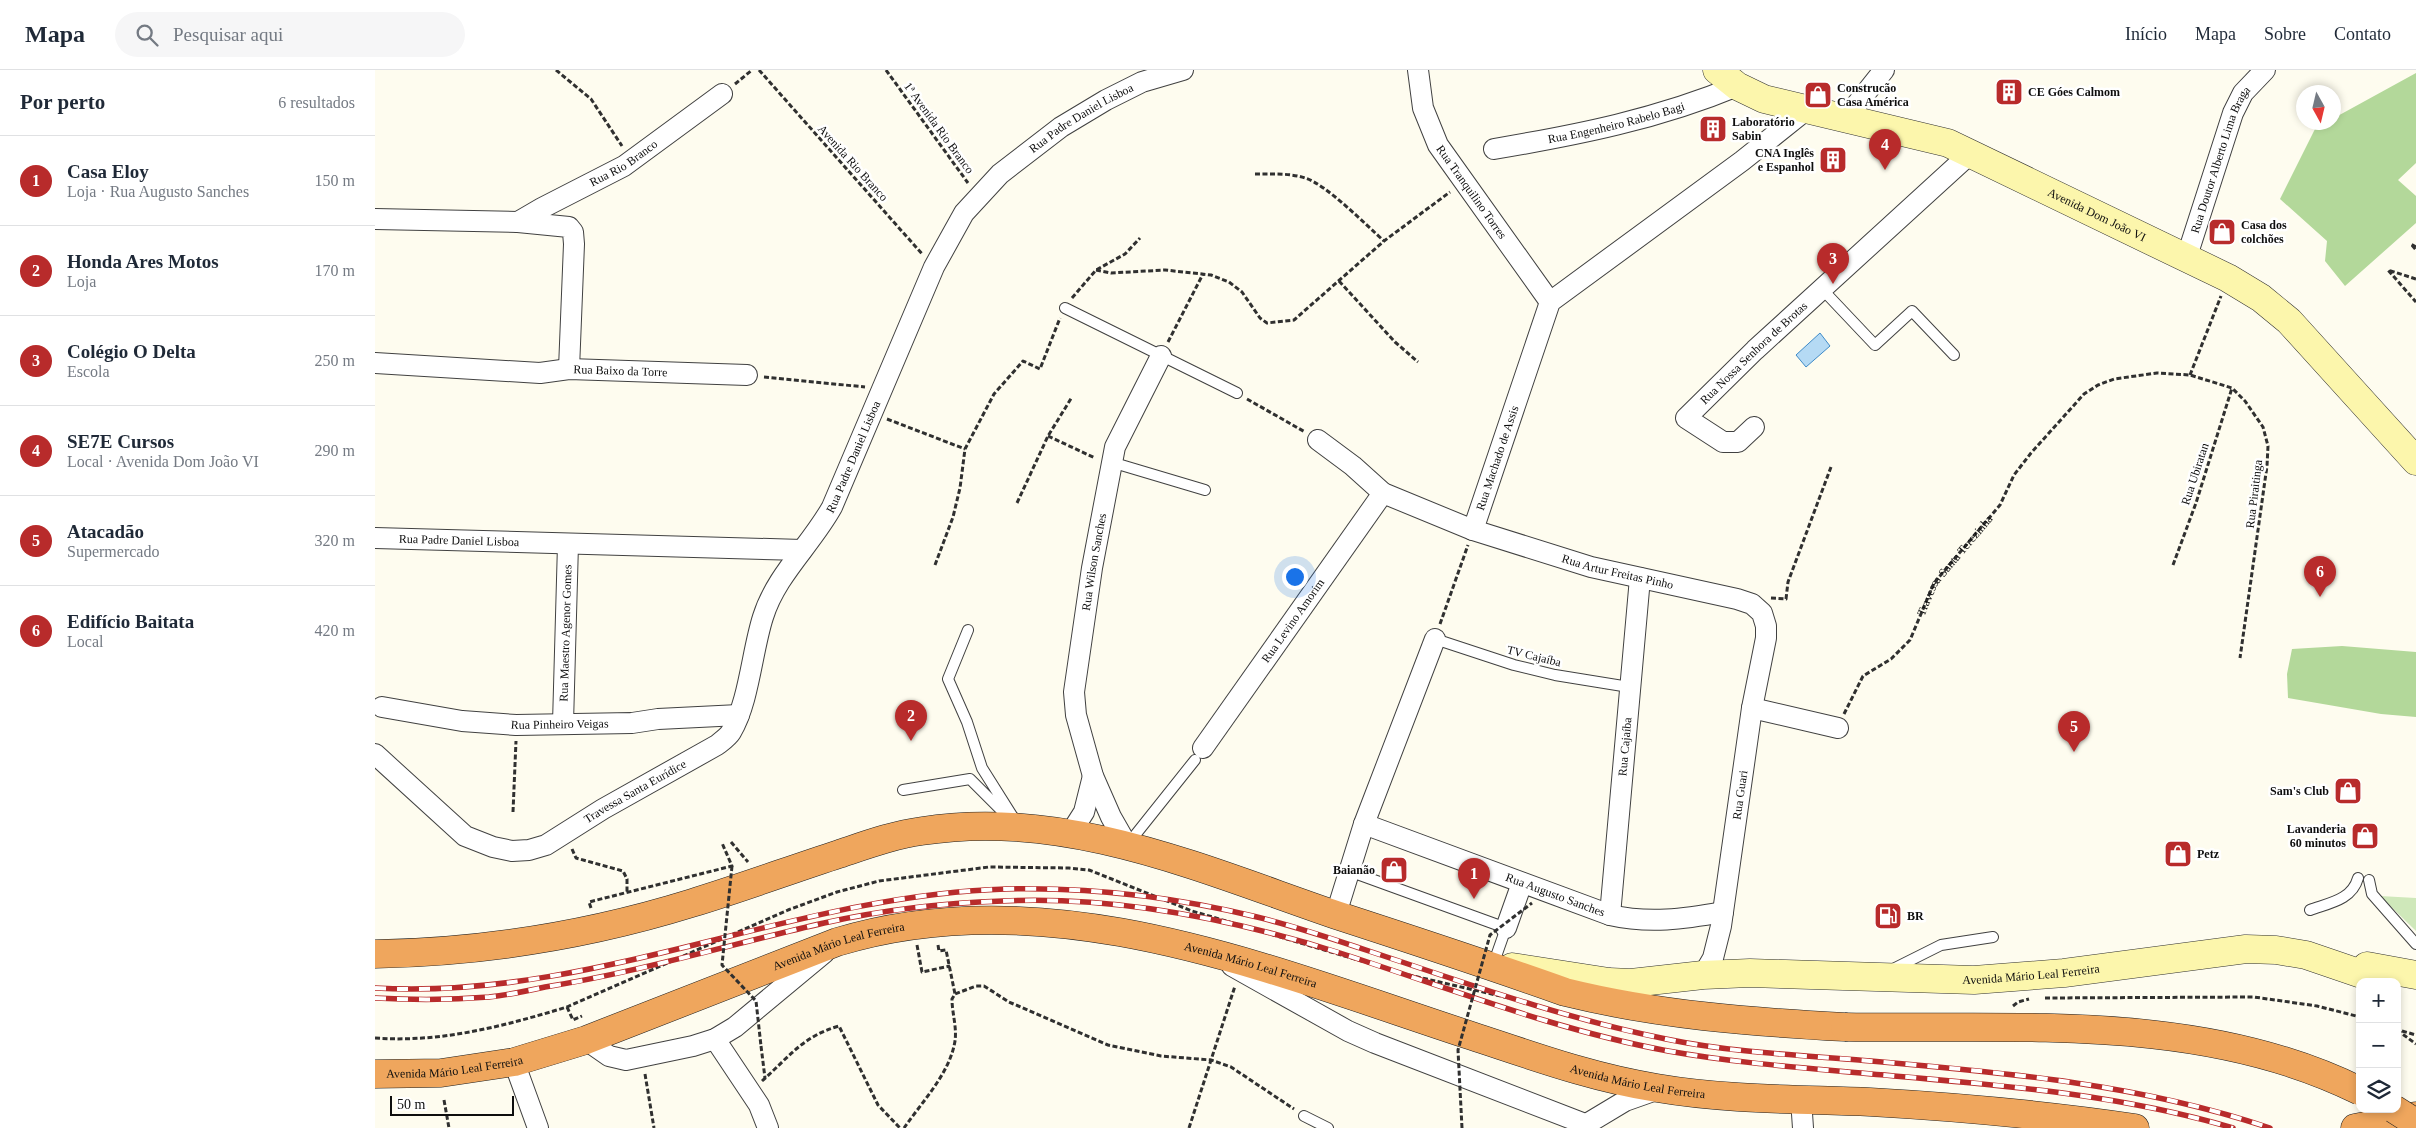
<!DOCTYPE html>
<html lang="pt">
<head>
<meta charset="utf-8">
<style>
	body { margin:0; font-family:Georgia,serif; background:#f6f6f7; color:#1f2937 }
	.controls { position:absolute; right:15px; bottom:15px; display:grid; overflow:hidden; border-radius:10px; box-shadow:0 2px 8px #0003 }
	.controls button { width:45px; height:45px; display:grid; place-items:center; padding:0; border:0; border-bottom:1px solid #e0e1e3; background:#fff; color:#1f2937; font:25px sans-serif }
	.compass { position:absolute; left:1921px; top:15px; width:45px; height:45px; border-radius:50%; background:#fff; box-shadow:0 2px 8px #0003; rotate:172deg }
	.scale { position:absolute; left:15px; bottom:12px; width:124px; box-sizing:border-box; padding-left:5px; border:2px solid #0e0e0e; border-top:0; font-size:14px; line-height:18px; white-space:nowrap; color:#0e0e0e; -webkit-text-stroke:4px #fff; paint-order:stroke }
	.you { position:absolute; left:919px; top:506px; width:18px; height:18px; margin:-12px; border:4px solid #fff; border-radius:50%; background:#1a73e8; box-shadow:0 0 0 8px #1a73e833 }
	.badge { display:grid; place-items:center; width:32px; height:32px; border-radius:50%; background:#b82b2b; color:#fff; font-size:16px; font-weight:700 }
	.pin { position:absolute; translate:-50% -41px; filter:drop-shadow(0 1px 2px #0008) }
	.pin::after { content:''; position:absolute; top:26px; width:18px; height:15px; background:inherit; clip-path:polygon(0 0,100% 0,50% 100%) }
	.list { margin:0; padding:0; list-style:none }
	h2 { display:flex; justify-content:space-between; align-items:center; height:65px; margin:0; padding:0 20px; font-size:21px }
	h2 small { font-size:16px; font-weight:400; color:#747a83 }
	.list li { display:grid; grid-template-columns:32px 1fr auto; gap:15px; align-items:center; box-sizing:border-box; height:90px; padding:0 20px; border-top:1px solid #e0e1e3 }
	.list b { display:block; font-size:19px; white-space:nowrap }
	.list p { margin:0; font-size:16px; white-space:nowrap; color:#747a83 }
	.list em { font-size:16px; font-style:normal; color:#747a83 }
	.icon { flex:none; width:28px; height:28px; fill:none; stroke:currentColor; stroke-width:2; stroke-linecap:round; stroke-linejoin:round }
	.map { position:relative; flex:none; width:2041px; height:1058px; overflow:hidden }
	header { display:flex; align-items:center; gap:30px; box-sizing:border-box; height:70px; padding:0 25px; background:#fff; border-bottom:1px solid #e0e1e3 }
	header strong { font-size:24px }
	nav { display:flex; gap:28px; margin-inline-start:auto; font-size:18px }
	.search { width:350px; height:45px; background:#f6f6f7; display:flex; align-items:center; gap:12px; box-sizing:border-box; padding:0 18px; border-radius:28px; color:#747a83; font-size:19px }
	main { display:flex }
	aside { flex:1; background:#fff }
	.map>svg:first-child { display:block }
	.green { fill:#cfe8ba }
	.forest { fill:#b3d89a }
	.water { fill:#b5daf4; stroke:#3f8bc8 }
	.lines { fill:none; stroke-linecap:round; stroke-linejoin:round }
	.lane-casing { stroke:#414141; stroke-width:12 }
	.street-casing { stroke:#414141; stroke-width:22 }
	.secondary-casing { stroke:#303030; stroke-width:29 }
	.highway-casing { stroke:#1f1f1f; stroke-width:29 }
	.path { stroke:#303030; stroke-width:3; stroke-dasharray:5 2.5; stroke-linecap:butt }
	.lane { stroke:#fff; stroke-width:10 }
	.street { stroke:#fff; stroke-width:20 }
	.secondary { stroke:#fcf6ac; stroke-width:28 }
	.highway { stroke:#efa65d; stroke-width:28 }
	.rail-casing { stroke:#b82b2b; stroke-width:5.5 }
	.rail { stroke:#fff; stroke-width:4; stroke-dasharray:11; stroke-linecap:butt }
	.highway-bridge-casing { stroke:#1f1f1f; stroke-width:29; stroke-linecap:butt }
	.path-bridge { stroke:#303030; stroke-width:3; stroke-dasharray:5 2.5; stroke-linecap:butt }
	.highway-bridge { stroke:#efa65d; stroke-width:28 }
	.labels { text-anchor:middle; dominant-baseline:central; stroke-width:5; stroke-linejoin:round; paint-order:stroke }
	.poi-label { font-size:12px; font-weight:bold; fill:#0e0e0e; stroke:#fff; text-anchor:start }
	.street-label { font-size:12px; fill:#0e0e0e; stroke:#fff }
</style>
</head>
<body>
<header>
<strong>Mapa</strong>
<div class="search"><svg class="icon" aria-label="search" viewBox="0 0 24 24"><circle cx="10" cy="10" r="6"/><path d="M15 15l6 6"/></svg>Pesquisar aqui</div>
<nav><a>Início</a><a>Mapa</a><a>Sobre</a><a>Contato</a></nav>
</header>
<main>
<aside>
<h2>Por perto<small>6 resultados</small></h2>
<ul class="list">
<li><span class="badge">1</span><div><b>Casa Eloy</b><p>Loja · Rua Augusto Sanches</p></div><em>150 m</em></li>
<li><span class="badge">2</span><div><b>Honda Ares Motos</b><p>Loja</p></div><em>170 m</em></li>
<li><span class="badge">3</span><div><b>Colégio O Delta</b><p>Escola</p></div><em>250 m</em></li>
<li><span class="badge">4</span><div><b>SE7E Cursos</b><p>Local · Avenida Dom João VI</p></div><em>290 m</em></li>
<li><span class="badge">5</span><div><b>Atacadão</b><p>Supermercado</p></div><em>320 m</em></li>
<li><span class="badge">6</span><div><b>Edifício Baitata</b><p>Local</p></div><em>420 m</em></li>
</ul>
</aside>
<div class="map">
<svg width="2041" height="1058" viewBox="0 0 2041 1058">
	<rect width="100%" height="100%" fill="#fefcef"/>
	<path class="green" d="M2005 826 2041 828V861Z"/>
	<path class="forest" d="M2041 3V93L2023 110 2041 126V153L1970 216 1950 191 1952 171 1905 129 1941 57 1950 53 1958 52 1959 48Z
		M1967 576 2041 582V647L2006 644 1913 628 1912 604 1917 579Z"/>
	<path class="water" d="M1445 263 1455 276 1431 297 1421 285Z"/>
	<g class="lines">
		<defs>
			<path id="lane" d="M1447 219 1500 275 1537 241 1579 285
				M690 238 862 323
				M736 392 830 420
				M593 560 573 609 592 652 607 698 643 755
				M1060 569 1139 595 1180 605 1254 617
				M528 720 595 709 631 745
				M753 774 820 690
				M974 801 1131 858 1118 895
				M1994 810 1997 824 2041 874
				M1935 840C1954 833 1977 830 1983 808
				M1518 899 1566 875 1618 867
				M929 1046 953 1058"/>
			<g id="street">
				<path id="s2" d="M1043 0 1048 38 1063 75 1175 232"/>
				<path d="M1470 49 1509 0"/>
				<path id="s3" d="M1119 79C1202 65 1283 49 1362 16"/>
				<path d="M0 149 143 152 194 157 198 162 199 174 194 299"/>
				<path id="s4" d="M143 152 167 138 249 96 347 24"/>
				<path id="s5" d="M1812 186 1858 43 1868 23 1890 0"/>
				<path id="s6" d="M0 293 165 303 194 299 372 305"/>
				<path id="s7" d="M1379 357 1363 372H1348L1311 348 1380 280 1597 82"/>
				<path id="s8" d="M943 370 978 396 1008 423 1098 460 1216 497 1362 529 1377 534 1387 543 1391 556V568L1377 638 1346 856 1338 888 1328 905"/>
				<path id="s9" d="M1098 460 1175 232 1367 91 1431 40"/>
				<path id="s10" d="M0 468 427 480"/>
				<path id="s11" d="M7 637 87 651 141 655 257 653 283 649 364 645"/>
				<path d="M1377 638 1463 658"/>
				<path id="s12" d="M188 653 193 474"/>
				<path id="s13" d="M828 678 1008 423"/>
				<path id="s14" d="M0 684 90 766 118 777 137 781 154 780 171 775 228 739 342 675C347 671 353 667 356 662 374 632 377 581 388 547 401 505 436 475 457 437L559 197 589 143 625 104 686 57 731 30 767 12 808 0"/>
				<path id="s15" d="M989 754 1235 845C1274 854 1309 849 1348 842"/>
				<path d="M695 764 709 742 718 706"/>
				<path id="s16" d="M752 775 736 747 718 706 701 645 699 622 717 498 740 377 786 286"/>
				<path d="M961 844 989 754 1060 569"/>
				<path id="s17" d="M1235 845 1265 508"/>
				<path d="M1131 858 1147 813"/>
				<path d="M857 896 973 961 1000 973 1210 1054"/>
				<path d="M340 969 384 1035 393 1058"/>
				<path d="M211 970 234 986 251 990 318 976 340 969 360 957 449 883"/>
				<path d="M139 992 163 1058"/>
				<path d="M1426 1029 1428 1058"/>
				<path d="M1205 1058 1250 1031 1284 1019"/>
			</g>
			<g id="secondary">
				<path id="s18" d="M1342 0 1362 16 1389 29 1573 73 1853 208 1886 228 1914 251 2041 391"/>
				<path d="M1992 896 2041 905"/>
				<path id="s19" d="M1137 897 1234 912 1256 913 1328 905 1375 903 1599 910 1689 903 1871 879 1901 880 1931 885 2010 912"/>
			</g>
			<g id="highway">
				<path d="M0 884C108 882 214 865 317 833 366 818 415 800 464 784 491 775 518 765 547 761 691 738 829 800 961 845 1038 870 1114 895 1190 922 1283 945 1376 952 1470 957"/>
				<path id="s20" d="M0 1004 66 1003 139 992 211 970 462 872C675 807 895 900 1097 966 1158 986 1218 1008 1282 1018 1352 1030 1424 1029 1495 1032 1584 1037 1672 1045 1760 1058"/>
				<path d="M1980 1058 2041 1046"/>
			</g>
		</defs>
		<use href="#lane" class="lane-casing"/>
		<use href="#street" class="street-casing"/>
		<use href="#secondary" class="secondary-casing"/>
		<use href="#highway" class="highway-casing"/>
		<g class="path">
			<path d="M181 0 216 29 247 76"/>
			<path d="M384 0 548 185"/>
			<path d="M511 0 593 113"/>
			<path d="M360 14 377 0"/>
			<path d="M880 104C897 104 915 103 930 108 951 114 991 155 1009 171"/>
			<path d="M2041 177 2036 174 2041 180"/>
			<path d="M721 200 736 203 790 200 836 205 854 212 867 222 885 248 892 253 919 250 1009 171 1075 122"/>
			<path d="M2041 209 2013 200 2041 232"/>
			<path d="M964 211 1020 272 1043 292"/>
			<path d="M697 228 721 200 750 184 765 168"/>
			<path d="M793 272 828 204"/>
			<path d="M1815 305 1846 226"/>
			<path d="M389 307 490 317"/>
			<path d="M872 329 930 362"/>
			<path d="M512 349 590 379"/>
			<path d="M673 366 720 388"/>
			<path d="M642 433 673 366 697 327"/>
			<path d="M560 495 578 447 585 418 590 379 619 324 648 291 665 299 685 248"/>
			<path d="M1798 495 1821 433 1857 318"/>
			<path d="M1396 528 1411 529 1413 512 1456 397"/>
			<path d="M1065 554 1093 475"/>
			<path id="s1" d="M1469 644 1488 606 1516 589 1535 570 1559 513 1625 435 1639 405 1656 383 1709 324 1723 315 1739 309 1782 303 1815 305 1857 318 1870 331 1888 357 1893 376 1892 396 1865 588"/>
			<path d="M138 742 141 671"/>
			<path d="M356 772 373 792"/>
			<path d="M197 779 201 788 248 801 252 809V823"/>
			<path d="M216 838 214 832 357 796 347 773"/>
			<path d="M542 875 547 902 575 896"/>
			<path d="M563 875 564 881 571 880 580 924"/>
			<path d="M1670 928 1879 927 1942 936 1985 947"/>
			<path d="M1638 936 1643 932 1654 929"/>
			<path d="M192 937 198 950 207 946"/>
			<path d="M2022 960 2041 974"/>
			<path d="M2027 961 2041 965"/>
			<path d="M0 968C66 973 129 956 192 937L413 840 462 822 504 811 614 797 694 798 714 800 817 841 1034 905 1147 931"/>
			<path d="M386 976 390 1008"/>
			<path d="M270 1004 279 1058"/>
			<path d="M387 1011C414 987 428 966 464 956L503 1035 525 1058"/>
			<path d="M69 1030 74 1058"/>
			<path d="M529 1058C547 1032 575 1003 580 971 582 957 577 943 577 929L580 924 601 916H609L634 932 733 975 786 986 836 990 856 997 919 1039"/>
			<path d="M814 1058 860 916"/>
		</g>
		<use href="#lane" class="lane"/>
		<use href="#street" class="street"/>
		<use href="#secondary" class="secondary"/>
		<use href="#highway" class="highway"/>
		<defs>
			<path id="rail" d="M0 918C216 931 417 825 631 819 715 817 800 827 882 847 932 859 981 877 1030 893 1116 922 1202 951 1291 969 1354 982 1420 985 1484 990 1623 1002 1762 1013 1895 1058
				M0 928C38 930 76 930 114 927 133 925 152 921 170 917 265 902 356 874 449 853 507 840 568 833 628 831 741 826 857 849 965 883 1074 918 1180 960 1293 981 1349 991 1406 996 1463 1001 1595 1013 1729 1020 1858 1058"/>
		</defs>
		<use href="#rail" class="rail-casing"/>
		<use href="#rail" class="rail"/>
		<defs>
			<path id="highway-bridge" d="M1470 957C1642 960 1826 942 1985 1021
				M2019 1039 2041 1053"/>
		</defs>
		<use href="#highway-bridge" class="highway-bridge-casing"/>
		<path class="path-bridge" d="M357 796 347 895 381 931 386 976
			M1087 1058 1083 980 1115 865 1157 833"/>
		<use href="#highway-bridge" class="highway-bridge"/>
	</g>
	<defs>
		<symbol id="building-square" viewBox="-11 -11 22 22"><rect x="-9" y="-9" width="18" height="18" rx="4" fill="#b82b2b" stroke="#fff"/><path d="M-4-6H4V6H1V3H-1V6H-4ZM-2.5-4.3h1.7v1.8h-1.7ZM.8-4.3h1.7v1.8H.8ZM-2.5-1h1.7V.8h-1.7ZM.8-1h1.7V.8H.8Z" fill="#fff"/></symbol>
		<symbol id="shop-square" viewBox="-11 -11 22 22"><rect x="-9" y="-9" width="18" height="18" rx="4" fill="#b82b2b" stroke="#fff"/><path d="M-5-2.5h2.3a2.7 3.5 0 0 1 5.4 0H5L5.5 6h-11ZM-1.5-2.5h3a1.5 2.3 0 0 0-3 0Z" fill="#fff"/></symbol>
		<symbol id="fuel-square" viewBox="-11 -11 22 22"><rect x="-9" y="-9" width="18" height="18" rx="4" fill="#b82b2b" stroke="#fff"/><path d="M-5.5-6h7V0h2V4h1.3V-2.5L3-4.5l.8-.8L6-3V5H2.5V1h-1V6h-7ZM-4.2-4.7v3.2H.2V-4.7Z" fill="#fff"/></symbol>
	</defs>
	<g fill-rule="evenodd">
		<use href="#building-square" x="1618" y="6" width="32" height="32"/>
		<use href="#shop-square" x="1427" y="9" width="32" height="32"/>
		<use href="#building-square" x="1322" y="43" width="32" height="32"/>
		<use href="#building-square" x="1442" y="74" width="32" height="32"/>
		<use href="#shop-square" x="1831" y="146" width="32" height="32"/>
		<use href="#shop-square" x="1957" y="705" width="32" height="32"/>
		<use href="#shop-square" x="1974" y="750" width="32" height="32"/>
		<use href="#shop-square" x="1787" y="768" width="32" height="32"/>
		<use href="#shop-square" x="1003" y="784" width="32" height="32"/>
		<use href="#fuel-square" x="1497" y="830" width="32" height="32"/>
	</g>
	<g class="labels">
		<g class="poi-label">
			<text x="1462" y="18">Construcão<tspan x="1462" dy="14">Casa América</tspan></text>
			<text x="1653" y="22">CE Góes Calmom</text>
			<text x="1357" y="52">Laboratório<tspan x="1357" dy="14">Sabin</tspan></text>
			<text x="1439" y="83" text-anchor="end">CNA Inglês<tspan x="1439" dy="14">e Espanhol</tspan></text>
			<text x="1866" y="155">Casa dos<tspan x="1866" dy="14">colchões</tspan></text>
			<text x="1954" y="721" text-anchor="end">Sam's Club</text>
			<text x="1971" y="759" text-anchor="end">Lavanderia<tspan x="1971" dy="14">60 minutos</tspan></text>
			<text x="1822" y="784">Petz</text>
			<text x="1000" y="800" text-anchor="end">Baianão</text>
			<text x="1532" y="846">BR</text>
		</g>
		<g class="street-label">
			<text stroke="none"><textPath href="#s14" startOffset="1148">Rua Padre Daniel Lisboa</textPath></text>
			<text stroke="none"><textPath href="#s3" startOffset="125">Rua Engenheiro Rabelo Bagi</textPath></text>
			<text transform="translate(564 58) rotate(54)">1ª Avenida Rio Branco</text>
			<text stroke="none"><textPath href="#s5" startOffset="102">Rua Doutor Alberto Lima Braga</textPath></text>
			<text stroke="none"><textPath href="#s4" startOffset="121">Rua Rio Branco</textPath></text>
			<text transform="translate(478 93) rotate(48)">Avenida Rio Branco</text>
			<text stroke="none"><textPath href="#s2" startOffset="136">Rua Tranquilino Torres</textPath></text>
			<text stroke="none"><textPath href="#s18" startOffset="410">Avenida Dom João VI</textPath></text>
			<text stroke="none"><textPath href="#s7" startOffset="175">Rua Nossa Senhora de Brotas</textPath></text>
			<text stroke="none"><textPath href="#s6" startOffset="246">Rua Baixo da Torre</textPath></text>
			<text stroke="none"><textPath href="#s14" startOffset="728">Rua Padre Daniel Lisboa</textPath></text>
			<text stroke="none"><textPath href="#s9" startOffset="76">Rua Machado de Assis</textPath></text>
			<text transform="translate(1820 404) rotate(-72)">Rua Ubiratan</text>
			<text transform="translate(1879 424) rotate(-83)">Rua Piraitinga</text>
			<text stroke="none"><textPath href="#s10" startOffset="84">Rua Padre Daniel Lisboa</textPath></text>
			<text stroke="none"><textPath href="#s16" startOffset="295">Rua Wilson Sanches</textPath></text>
			<text stroke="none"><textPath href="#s1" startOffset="190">Travessa Santa Terezinha</textPath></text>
			<text stroke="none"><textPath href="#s8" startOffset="332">Rua Artur Freitas Pinho</textPath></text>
			<text stroke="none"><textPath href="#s13" startOffset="156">Rua Levino Amorim</textPath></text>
			<text stroke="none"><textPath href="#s12" startOffset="90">Rua Maestro Agenor Gomes</textPath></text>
			<text transform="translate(1159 586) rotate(14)">TV Cajaíba</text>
			<text stroke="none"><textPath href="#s11" startOffset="179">Rua Pinheiro Veigas</textPath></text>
			<text stroke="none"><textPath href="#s17" startOffset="169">Rua Cajaíba</textPath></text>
			<text stroke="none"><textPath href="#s14" startOffset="310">Travessa Santa Eurídice</textPath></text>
			<text transform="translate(1365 725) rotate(-82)">Rua Guari</text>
			<text stroke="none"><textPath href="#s15" startOffset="204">Rua Augusto Sanches</textPath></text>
			<text stroke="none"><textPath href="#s20" startOffset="485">Avenida Mário Leal Ferreira</textPath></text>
			<text stroke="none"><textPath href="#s20" startOffset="905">Avenida Mário Leal Ferreira</textPath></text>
			<text stroke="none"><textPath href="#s19" startOffset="521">Avenida Mário Leal Ferreira</textPath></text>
			<text stroke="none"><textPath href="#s20" startOffset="80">Avenida Mário Leal Ferreira</textPath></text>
			<text stroke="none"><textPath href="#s20" startOffset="1310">Avenida Mário Leal Ferreira</textPath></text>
		</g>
	</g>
</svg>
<div class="controls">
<button>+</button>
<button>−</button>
<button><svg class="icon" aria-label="layers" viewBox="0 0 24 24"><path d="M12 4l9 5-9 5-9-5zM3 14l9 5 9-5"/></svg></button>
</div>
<svg class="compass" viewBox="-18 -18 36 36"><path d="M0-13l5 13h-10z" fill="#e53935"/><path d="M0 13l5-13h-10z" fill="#747a83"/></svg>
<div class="scale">50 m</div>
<div class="you"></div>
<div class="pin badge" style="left:1099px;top:829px">1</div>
<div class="pin badge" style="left:536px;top:671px">2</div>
<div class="pin badge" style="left:1458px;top:214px">3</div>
<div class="pin badge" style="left:1510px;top:100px">4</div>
<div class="pin badge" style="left:1699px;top:682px">5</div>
<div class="pin badge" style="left:1945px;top:527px">6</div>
</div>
</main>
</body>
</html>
